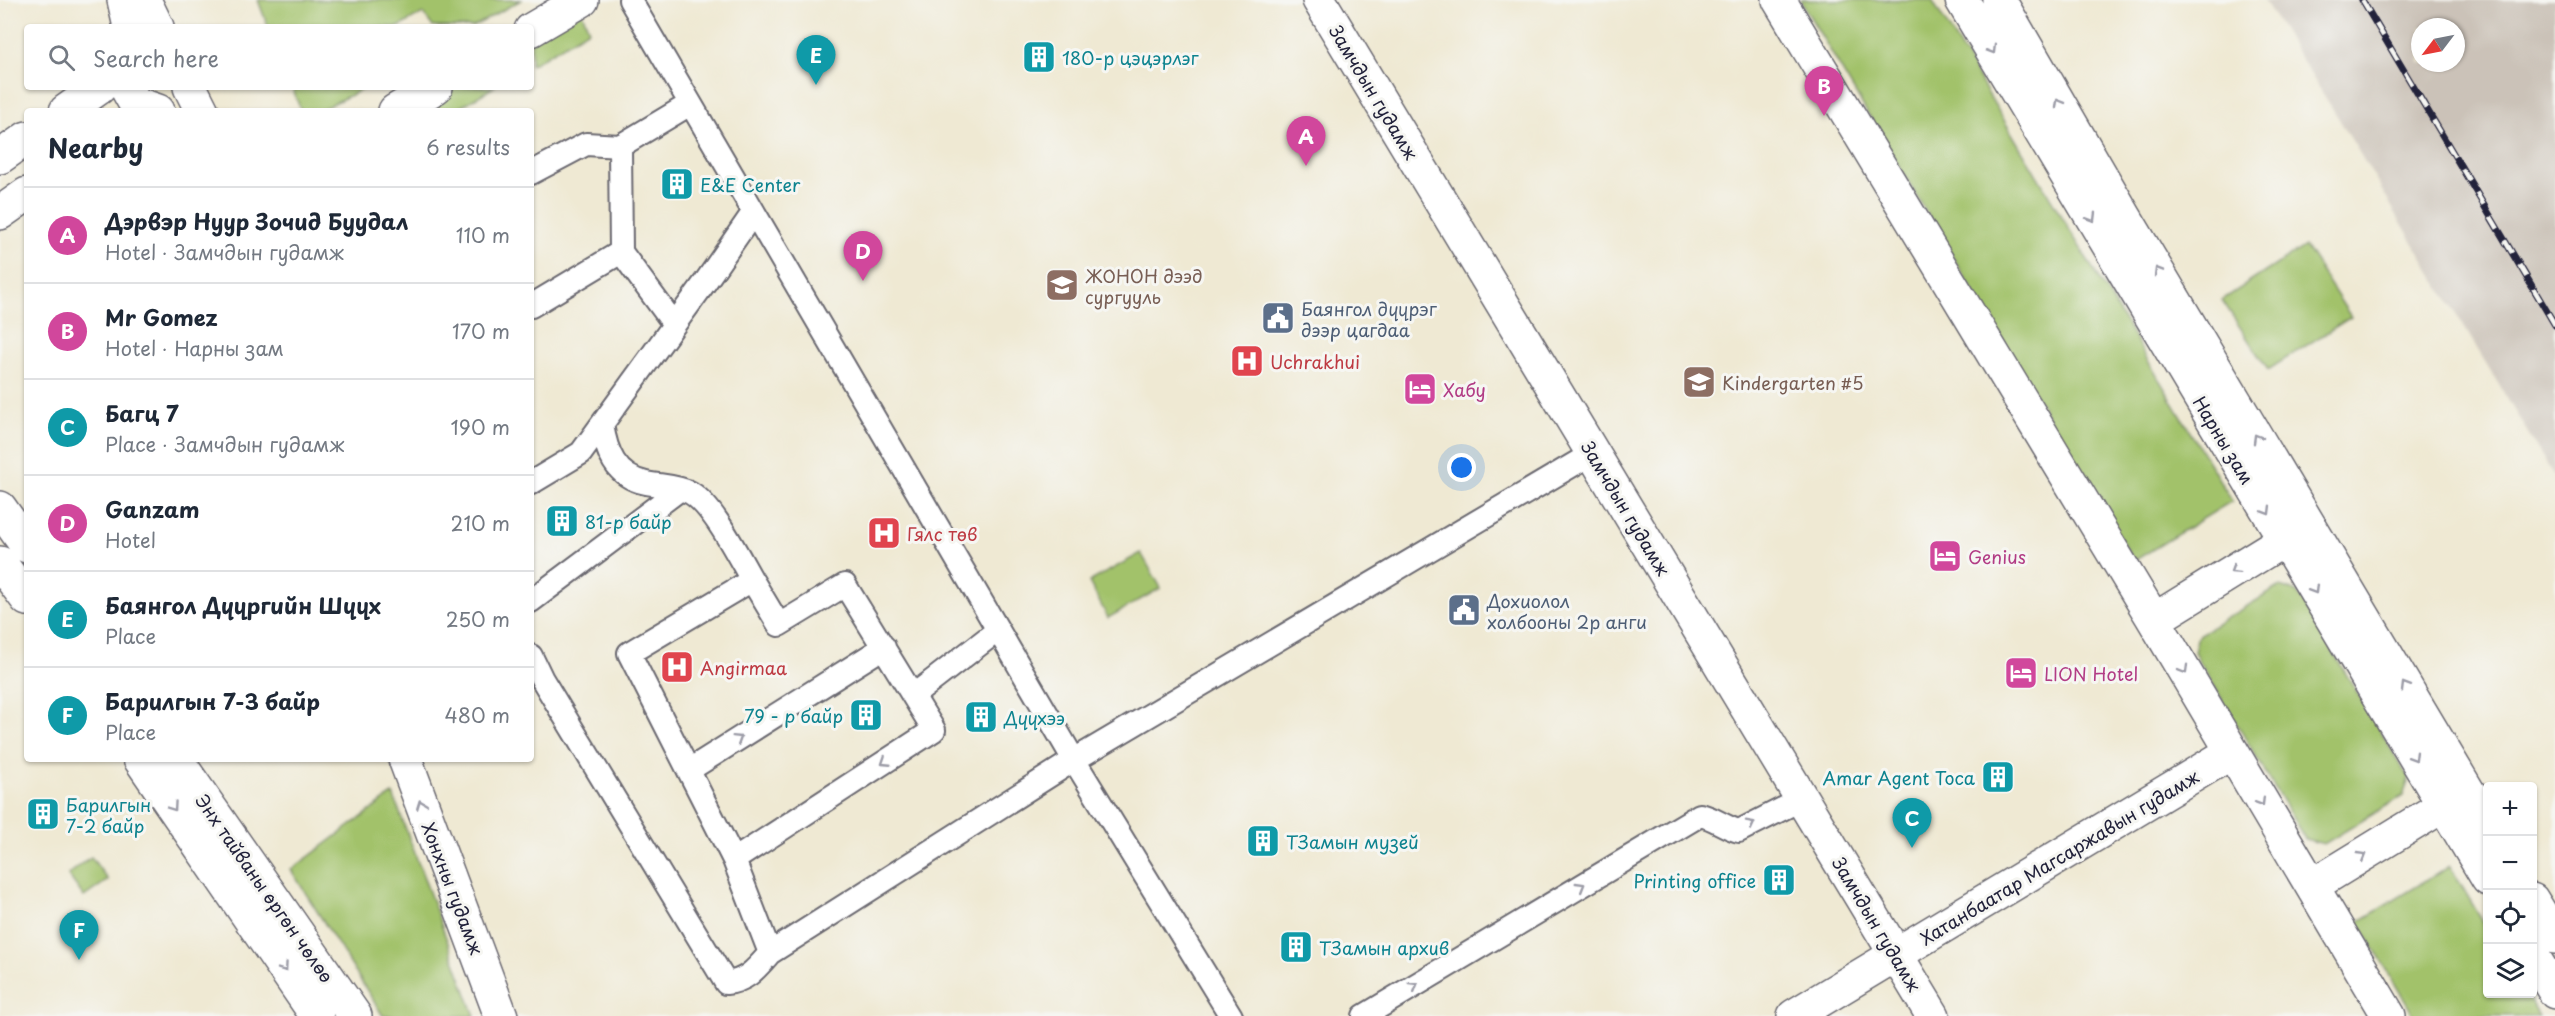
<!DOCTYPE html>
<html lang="en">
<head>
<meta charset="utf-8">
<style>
	body { margin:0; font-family:"Playpen Sans",sans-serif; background:#f2f2f3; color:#1f2937 }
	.controls { position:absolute; right:18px; bottom:18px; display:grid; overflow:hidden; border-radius:6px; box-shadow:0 2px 4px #0004 }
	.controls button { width:54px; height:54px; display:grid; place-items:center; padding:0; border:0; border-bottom:2px solid #e0e1e3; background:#fff; color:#1f2937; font:30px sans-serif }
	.compass { position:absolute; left:2411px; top:18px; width:54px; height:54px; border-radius:50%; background:#fff; box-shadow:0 2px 4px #0004; rotate:238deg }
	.you { position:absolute; left:1462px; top:468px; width:21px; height:21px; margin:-15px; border:4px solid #fff; border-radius:50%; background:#1a73e8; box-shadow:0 0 0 9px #1a73e833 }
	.badge { display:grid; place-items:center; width:39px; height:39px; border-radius:50%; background:#ea580c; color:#fff; font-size:20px; font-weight:700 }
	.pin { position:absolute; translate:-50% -50px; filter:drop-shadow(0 2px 3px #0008) }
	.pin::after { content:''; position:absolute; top:32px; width:21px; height:18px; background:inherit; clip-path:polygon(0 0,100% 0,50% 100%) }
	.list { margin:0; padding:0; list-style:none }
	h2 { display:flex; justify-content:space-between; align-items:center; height:78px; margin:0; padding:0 24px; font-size:26px }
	h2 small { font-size:20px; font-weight:400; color:#747a83 }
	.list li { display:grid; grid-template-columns:39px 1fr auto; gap:18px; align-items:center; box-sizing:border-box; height:96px; padding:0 24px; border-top:2px solid #e0e1e3 }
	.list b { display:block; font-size:22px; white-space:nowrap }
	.list p { margin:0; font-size:20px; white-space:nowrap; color:#747a83 }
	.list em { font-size:20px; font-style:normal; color:#747a83 }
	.icon { flex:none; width:33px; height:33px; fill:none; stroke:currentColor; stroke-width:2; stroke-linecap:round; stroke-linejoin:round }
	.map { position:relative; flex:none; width:2555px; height:1016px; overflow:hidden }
	.search { position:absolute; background:#fff; box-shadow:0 2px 4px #0004; left:24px; top:24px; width:510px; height:66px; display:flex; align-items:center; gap:15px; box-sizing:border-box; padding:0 21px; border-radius:6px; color:#747a83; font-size:22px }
	.panel { position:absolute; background:#fff; box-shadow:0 2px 4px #0004; left:24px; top:108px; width:510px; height:654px; border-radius:6px }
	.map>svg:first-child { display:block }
	.industrial { fill:#cbc2b8; fill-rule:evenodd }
	.green { fill:#a2c26a; stroke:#627252; stroke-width:1.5 }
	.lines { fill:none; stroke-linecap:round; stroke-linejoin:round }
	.street-casing { stroke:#6a6870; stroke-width:26 }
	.secondary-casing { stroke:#6a6870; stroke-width:36 }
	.primary-casing { stroke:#6a6870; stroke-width:36 }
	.highway-casing { stroke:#6a6870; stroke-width:36 }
	.street { stroke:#fff; stroke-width:22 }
	.secondary { stroke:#fff; stroke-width:33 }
	.primary { stroke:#fff; stroke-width:33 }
	.highway { stroke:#fff; stroke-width:33 }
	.rail-casing { stroke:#22223b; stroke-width:7 }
	.rail { stroke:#f6f6f2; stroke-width:4.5; stroke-dasharray:14; stroke-linecap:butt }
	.oneway { stroke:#9c9ca7 }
	.labels { text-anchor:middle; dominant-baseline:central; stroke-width:6; stroke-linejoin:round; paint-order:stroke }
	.culture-label { font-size:18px; fill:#0d838f; stroke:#f6f6f2; text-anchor:start }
	.street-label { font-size:18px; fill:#22223b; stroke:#f6f6f2 }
	.education-label { font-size:18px; fill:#785e54; stroke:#f6f6f2; text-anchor:start }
	.service-label { font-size:18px; fill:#4e5e75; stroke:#f6f6f2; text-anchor:start }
	.health-label { font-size:18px; fill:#be3a42; stroke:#f6f6f2; text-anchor:start }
	.hotel-label { font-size:18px; fill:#b23c85; stroke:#f6f6f2; text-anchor:start }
</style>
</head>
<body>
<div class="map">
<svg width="2555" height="1016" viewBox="0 0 2555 1016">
	<rect width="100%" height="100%" fill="#f6f6f2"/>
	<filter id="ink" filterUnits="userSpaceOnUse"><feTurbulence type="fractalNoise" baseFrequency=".0167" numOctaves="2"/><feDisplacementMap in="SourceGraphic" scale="12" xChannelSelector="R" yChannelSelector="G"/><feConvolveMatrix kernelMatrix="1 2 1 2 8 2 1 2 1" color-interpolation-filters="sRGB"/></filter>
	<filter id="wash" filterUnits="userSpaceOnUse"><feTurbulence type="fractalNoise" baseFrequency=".008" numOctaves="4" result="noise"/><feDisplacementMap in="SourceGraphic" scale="24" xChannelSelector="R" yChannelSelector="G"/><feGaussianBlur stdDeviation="1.35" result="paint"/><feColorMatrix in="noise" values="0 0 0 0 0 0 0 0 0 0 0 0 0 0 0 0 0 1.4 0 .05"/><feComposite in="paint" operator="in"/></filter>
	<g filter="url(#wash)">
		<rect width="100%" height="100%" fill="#efe9d3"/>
		<path class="industrial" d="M2264 0H2555V478L2339 119ZM2420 27H2456V63H2420Z"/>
		<path class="green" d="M258 0H521L473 27H433L423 13 399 27H268Z
			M1800 0H1932L2232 501 2134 561Z
			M581 10 589 30 531 65V39Z
			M292 87H367L318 111H301Z
			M449 87H494L454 111H408Z
			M2305 246 2351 317 2268 370 2222 300Z
			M1141 553 1161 588 1108 618 1089 582Z
			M2279 587 2297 592 2409 779 2403 796 2324 844 2305 839 2194 652 2198 635Z
			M393 794 475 1016H383L291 870Z
			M91 857 108 880 84 897 68 875Z
			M2450 866 2487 929 2488 994H2526L2539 1016H2414L2358 922Z"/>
	</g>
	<g filter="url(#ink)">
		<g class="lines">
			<defs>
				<path id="street" d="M630 0 1074 760 1231 1016
					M531 173 586 144 620 146 690 104
					M621 252 674 324
					M531 306 621 252 620 146
					M602 424C606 451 615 477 646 483 660 486 678 486 691 493 714 507 738 556 752 580
					M531 483 581 453 706 281 753 213
					M531 601 679 490
					M531 656 542 679 726 983C747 981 756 969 770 953
					M914 695 998 630
					M689 770 884 647
					M734 860 934 730 845 585 779 625 752 580 629 653 734 860 770 953 1074 760 1593 453
					M1364 1016 1700 815C1715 818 1724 827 1739 831L1802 799"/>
				<path id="secondary" d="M124 0 130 27
					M144 0 157 27
					M1319 0 1933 1016
					M1779 0 2154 620 2389 1016
					M531 30 582 0
					M126 87 135 103 158 111
					M190 87 202 111
					M66 111 100 87
					M395 111 436 87
					M0 157 27 138
					M0 213 27 194
					M2154 620 2308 525
					M405 759 501 1016
					M2312 886 2467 791
					M1794 1016 2232 752"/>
				<path id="primary" d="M1962 0 2488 879
					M1999 0 2125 217 2488 825
					M2532 900 2555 937
					M2532 955 2555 992"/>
				<path id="highway" d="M0 508 27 546
					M0 563 27 599
					M140 759 317 1016
					M176 759 355 1016"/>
			</defs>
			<use href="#street" class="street-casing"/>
			<use href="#secondary" class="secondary-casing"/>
			<use href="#primary" class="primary-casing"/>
			<use href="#highway" class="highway-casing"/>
			<use href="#street" class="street"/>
			<use href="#secondary" class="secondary"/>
			<use href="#primary" class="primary"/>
			<use href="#highway" class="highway"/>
			<defs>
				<path id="rail" d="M2362 0 2555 325"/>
			</defs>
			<use href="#rail" class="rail-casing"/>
			<use href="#rail" class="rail"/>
		</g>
		<defs><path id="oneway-chevron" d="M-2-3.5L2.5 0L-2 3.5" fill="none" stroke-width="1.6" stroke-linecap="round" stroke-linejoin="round" transform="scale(1.5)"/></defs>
		<g class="oneway">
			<use href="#oneway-chevron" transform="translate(1992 50) rotate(59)"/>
			<use href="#oneway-chevron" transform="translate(2059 103) rotate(-120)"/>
			<use href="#oneway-chevron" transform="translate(2092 218) rotate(59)"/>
			<use href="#oneway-chevron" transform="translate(2158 271) rotate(-121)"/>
			<use href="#oneway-chevron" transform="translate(2257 438) rotate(-120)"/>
			<use href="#oneway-chevron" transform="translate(2267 511) rotate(59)"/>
			<use href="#oneway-chevron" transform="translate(2234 570) rotate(148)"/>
			<use href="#oneway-chevron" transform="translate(2314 590) rotate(59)"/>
			<use href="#oneway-chevron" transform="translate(2184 670) rotate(60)"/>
			<use href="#oneway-chevron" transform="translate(2405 686) rotate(-121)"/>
			<use href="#oneway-chevron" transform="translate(738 739) rotate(-32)"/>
			<use href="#oneway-chevron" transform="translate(2414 757) rotate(59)"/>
			<use href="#oneway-chevron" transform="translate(885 762) rotate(147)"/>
			<use href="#oneway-chevron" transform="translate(2261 802) rotate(59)"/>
			<use href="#oneway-chevron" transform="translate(421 804) rotate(-111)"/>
			<use href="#oneway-chevron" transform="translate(173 807) rotate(55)"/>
			<use href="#oneway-chevron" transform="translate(1751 824) rotate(-27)"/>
			<use href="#oneway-chevron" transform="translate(2362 856) rotate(-31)"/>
			<use href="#oneway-chevron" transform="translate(1581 886) rotate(-31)"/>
			<use href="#oneway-chevron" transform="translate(284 968) rotate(55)"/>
			<use href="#oneway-chevron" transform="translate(1414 986) rotate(-31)"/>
		</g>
	</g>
	<defs>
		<symbol id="building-square" viewBox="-11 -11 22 22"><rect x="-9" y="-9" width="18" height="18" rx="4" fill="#0f9aa8" stroke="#f6f6f2"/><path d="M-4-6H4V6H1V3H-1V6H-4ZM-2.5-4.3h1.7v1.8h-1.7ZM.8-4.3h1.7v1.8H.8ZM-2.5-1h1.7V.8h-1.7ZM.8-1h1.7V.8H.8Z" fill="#fff"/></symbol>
		<symbol id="university-square" viewBox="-11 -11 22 22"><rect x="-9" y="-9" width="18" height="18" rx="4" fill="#8d6e63" stroke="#f6f6f2"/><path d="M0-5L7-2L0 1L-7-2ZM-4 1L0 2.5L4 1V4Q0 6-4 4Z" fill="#fff"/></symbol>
		<symbol id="civic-square" viewBox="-11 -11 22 22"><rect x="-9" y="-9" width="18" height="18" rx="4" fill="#5c6f8a" stroke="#f6f6f2"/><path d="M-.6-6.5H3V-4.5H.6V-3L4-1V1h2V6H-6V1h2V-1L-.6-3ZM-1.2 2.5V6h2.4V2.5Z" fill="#fff"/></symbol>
		<symbol id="hospital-square" viewBox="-11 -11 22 22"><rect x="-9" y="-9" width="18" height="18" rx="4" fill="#e0444e" stroke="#f6f6f2"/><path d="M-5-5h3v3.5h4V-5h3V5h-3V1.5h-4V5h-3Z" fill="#fff"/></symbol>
		<symbol id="school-square" viewBox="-11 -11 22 22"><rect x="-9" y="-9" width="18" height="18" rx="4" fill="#8d6e63" stroke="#f6f6f2"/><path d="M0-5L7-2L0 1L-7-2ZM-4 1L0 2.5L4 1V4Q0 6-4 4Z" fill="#fff"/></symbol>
		<symbol id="hotel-square" viewBox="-11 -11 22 22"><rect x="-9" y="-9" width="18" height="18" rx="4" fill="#d1479c" stroke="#f6f6f2"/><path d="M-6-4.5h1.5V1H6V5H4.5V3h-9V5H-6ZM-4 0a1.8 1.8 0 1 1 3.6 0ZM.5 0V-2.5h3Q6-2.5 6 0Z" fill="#fff"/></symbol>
	</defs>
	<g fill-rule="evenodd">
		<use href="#building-square" x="1020" y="38" width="38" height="38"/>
		<use href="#building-square" x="658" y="165" width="38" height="38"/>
		<use href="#university-square" x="1043" y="266" width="38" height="38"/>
		<use href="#civic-square" x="1259" y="299" width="38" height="38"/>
		<use href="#hospital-square" x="1228" y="342" width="38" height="38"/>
		<use href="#school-square" x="1680" y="363" width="38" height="38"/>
		<use href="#hotel-square" x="1401" y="370" width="38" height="38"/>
		<use href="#building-square" x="543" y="502" width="38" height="38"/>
		<use href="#hospital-square" x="865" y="514" width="38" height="38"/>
		<use href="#hotel-square" x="1926" y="537" width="38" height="38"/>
		<use href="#civic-square" x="1445" y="591" width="38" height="38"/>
		<use href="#hospital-square" x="658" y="648" width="38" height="38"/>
		<use href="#hotel-square" x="2002" y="654" width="38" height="38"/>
		<use href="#building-square" x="847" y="696" width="38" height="38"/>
		<use href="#building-square" x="962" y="698" width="38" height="38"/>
		<use href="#building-square" x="1979" y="758" width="38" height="38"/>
		<use href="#building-square" x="24" y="795" width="38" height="38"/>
		<use href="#building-square" x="1244" y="822" width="38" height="38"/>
		<use href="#building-square" x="1760" y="861" width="38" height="38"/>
		<use href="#building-square" x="1277" y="928" width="38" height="38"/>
	</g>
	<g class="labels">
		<g class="culture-label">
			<text x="1062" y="57">180-р цэцэрлэг</text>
			<text x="700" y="184">E&amp;E Center</text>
			<text x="585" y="521">81-р байр</text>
			<text x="843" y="715" text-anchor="end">79 - р байр</text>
			<text x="1004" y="717">Дүүхээ</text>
			<text x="1975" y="777" text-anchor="end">Amar Agent Toca</text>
			<text x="66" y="804">Барилгын<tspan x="66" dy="21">7-2 байр</tspan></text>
			<text x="1286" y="841">ТЗамын музей</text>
			<text x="1756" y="880" text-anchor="end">Printing office</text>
			<text x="1319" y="947">ТЗамын архив</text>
		</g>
		<g class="street-label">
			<text transform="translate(1374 92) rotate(59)">Замчдын гудамж</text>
			<text transform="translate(2224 440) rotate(59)">Нарны зам</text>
			<text transform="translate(1626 508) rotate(59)">Замчдын гудамж</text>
			<text transform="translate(2059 857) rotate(-31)">Хатанбаатар Магсаржавын гудамж</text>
			<text transform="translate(265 888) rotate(55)">Энх тайваны өргөн чөлөө</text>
			<text transform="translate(453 888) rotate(69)">Хонхны гудамж</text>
			<text transform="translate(1877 924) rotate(59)">Замчдын гудамж</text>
		</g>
		<g class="education-label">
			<text x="1085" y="275">ЖОНОН дээд<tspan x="1085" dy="21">сургууль</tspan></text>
			<text x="1722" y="382">Kindergarten #5</text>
		</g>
		<g class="service-label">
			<text x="1301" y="308">Баянгол дүүрэг<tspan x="1301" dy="21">дээр цагдаа</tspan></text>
			<text x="1487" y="600">Дохиолол<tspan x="1487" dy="21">холбооны 2р анги</tspan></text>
		</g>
		<g class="health-label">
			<text x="1270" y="361">Uchrakhui</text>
			<text x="907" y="533">Гялс төв</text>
			<text x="700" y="667">Angirmaa</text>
		</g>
		<g class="hotel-label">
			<text x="1443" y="389">Хабу</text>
			<text x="1968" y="556">Genius</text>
			<text x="2044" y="673">LION Hotel</text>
		</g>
	</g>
</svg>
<div class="controls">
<button>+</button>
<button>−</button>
<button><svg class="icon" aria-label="locate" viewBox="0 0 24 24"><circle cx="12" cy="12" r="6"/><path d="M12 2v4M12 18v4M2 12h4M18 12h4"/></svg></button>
<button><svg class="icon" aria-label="layers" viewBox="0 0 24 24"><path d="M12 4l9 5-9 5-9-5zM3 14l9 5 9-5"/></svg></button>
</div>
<svg class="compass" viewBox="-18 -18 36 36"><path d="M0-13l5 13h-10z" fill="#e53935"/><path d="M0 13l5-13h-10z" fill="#747a83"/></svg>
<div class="you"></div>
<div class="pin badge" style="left:1306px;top:166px;background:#d1479c">A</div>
<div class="pin badge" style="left:1824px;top:116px;background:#d1479c">B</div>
<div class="pin badge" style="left:1912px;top:848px;background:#0f9aa8">C</div>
<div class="pin badge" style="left:863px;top:281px;background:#d1479c">D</div>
<div class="pin badge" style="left:816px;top:85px;background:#0f9aa8">E</div>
<div class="pin badge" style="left:79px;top:960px;background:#0f9aa8">F</div>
<div class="search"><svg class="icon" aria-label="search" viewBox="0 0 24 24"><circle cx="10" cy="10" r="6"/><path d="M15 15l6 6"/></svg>Search here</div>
<section class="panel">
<h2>Nearby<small>6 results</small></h2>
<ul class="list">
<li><span class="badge" style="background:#d1479c">A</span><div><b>Дэрвэр Нуур Зочид Буудал</b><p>Hotel · Замчдын гудамж</p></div><em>110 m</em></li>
<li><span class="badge" style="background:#d1479c">B</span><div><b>Mr Gomez</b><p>Hotel · Нарны зам</p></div><em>170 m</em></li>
<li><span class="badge" style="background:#0f9aa8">C</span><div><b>Багц 7</b><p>Place · Замчдын гудамж</p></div><em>190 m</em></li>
<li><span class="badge" style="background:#d1479c">D</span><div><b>Ganzam</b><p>Hotel</p></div><em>210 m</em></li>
<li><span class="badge" style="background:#0f9aa8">E</span><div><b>Баянгол Дүүргийн Шүүх</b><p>Place</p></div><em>250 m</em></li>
<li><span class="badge" style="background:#0f9aa8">F</span><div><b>Барилгын 7-3 байр</b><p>Place</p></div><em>480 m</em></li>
</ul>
</section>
</div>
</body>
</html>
